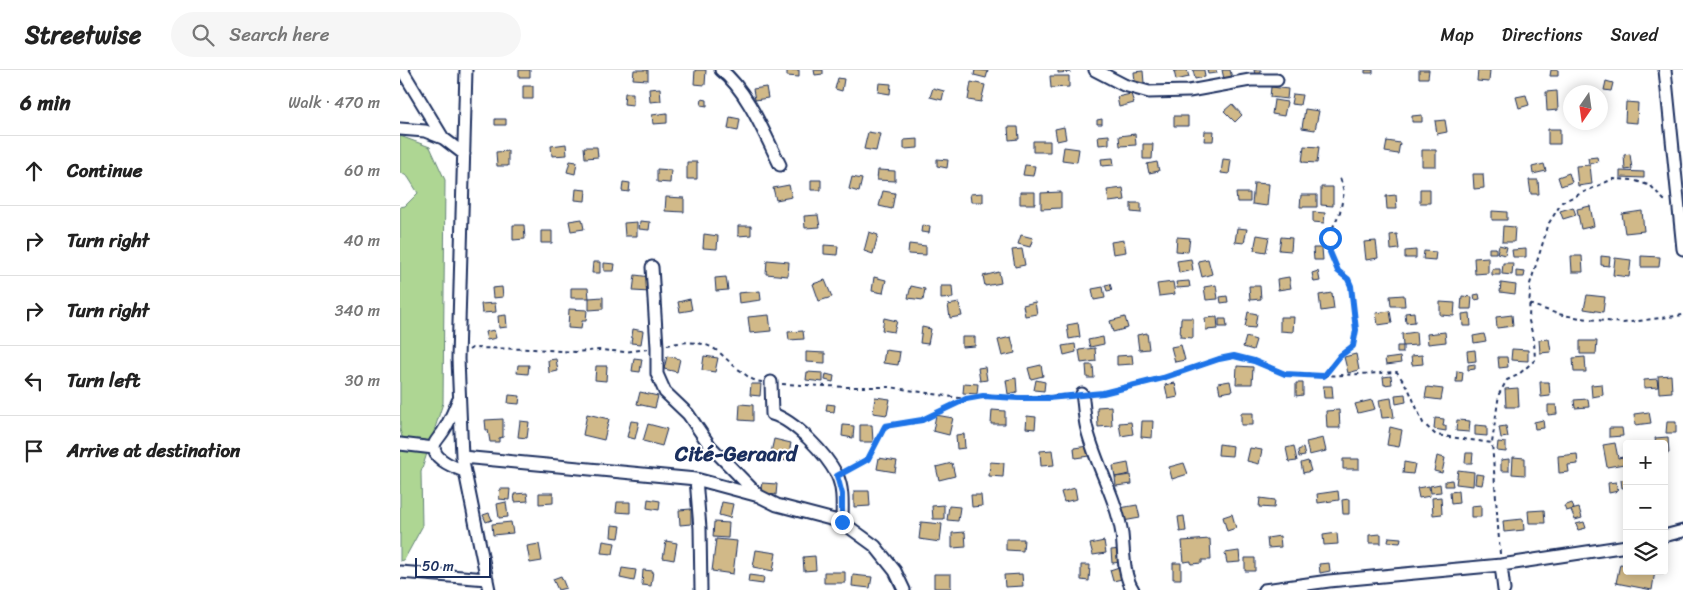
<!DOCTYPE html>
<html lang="en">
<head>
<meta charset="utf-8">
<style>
	body { margin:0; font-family:Sriracha,sans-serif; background:#f6f6f6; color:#222 }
	.controls { position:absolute; right:15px; bottom:15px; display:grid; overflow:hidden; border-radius:5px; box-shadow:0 2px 12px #0003 }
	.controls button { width:45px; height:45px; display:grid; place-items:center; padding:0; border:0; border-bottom:1px solid #e0e0e0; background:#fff; color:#222; font:25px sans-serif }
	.compass { position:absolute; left:1163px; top:15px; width:45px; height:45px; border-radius:50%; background:#fff; box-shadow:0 2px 12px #0003; rotate:193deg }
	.scale { position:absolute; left:15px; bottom:12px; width:76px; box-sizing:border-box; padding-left:5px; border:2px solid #1b2f5e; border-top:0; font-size:14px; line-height:18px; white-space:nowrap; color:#1b2f5e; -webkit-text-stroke:4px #fff; paint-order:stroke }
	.stop { position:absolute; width:15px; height:15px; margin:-11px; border:4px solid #1a73e8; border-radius:50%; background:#fff }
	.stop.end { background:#1a73e8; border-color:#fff; box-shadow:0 1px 5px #0008 }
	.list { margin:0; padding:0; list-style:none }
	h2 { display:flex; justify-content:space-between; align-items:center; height:65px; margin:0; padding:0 20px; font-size:21px }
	h2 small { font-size:16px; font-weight:400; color:#767676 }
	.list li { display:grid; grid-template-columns:32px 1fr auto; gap:15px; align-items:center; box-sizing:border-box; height:70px; padding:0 20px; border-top:1px solid #e0e0e0 }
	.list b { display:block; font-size:19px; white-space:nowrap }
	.list em { font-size:16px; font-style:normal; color:#767676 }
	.icon { flex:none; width:28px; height:28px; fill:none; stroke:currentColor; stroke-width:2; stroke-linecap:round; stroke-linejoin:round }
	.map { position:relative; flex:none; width:1283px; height:520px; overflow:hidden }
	header { display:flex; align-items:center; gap:30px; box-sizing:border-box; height:70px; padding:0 25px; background:#fff; border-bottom:1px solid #e0e0e0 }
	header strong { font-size:24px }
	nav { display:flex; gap:28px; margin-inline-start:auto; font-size:18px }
	.search { width:350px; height:45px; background:#f6f6f6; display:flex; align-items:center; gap:12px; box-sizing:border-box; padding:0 18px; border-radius:28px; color:#767676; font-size:19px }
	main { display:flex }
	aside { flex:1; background:#fff }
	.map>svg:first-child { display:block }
	.green { fill:#aed693; stroke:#648278 }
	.building { fill:#d1b988; stroke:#1b2f5e }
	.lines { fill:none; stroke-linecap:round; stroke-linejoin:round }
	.street-casing { stroke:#1b2f5e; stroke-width:15 }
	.path { stroke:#1b2f5e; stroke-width:2; stroke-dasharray:4 4; stroke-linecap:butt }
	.street { stroke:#fff; stroke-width:11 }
	.route { stroke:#1a73e8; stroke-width:6 }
	.labels { text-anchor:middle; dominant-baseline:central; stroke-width:4; stroke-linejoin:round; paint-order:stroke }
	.district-label { font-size:21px; font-weight:bold; fill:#1b2f5e; stroke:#fff }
</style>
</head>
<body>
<header>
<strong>Streetwise</strong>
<div class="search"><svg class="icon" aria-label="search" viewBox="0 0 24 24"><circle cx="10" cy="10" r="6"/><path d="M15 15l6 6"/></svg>Search here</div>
<nav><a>Map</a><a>Directions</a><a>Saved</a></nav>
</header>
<main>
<aside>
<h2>6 min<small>Walk · 470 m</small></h2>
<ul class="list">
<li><svg class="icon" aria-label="ahead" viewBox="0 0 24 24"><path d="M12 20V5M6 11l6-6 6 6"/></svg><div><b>Continue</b></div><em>60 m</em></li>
<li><svg class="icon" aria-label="right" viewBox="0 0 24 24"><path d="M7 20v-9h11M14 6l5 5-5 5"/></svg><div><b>Turn right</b></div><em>40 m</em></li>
<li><svg class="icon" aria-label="right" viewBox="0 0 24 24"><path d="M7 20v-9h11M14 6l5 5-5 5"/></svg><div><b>Turn right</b></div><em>340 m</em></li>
<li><svg class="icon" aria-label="left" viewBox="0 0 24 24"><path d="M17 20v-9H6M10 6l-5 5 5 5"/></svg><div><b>Turn left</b></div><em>30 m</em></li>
<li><svg class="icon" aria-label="arrive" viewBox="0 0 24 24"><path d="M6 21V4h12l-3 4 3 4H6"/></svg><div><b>Arrive at destination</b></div></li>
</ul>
</aside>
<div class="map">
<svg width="1283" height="520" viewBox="0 0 1283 520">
	<rect width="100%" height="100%" fill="#fff"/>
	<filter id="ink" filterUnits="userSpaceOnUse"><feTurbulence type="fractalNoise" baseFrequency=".02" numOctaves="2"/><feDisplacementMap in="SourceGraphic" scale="10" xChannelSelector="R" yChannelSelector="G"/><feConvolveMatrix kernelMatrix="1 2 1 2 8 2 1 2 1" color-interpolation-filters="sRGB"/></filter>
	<g filter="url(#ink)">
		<path class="green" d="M0 66 30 77 45 110 43 333 21 402 22 457 4 490 0 491V373L3 370 0 360V137L5 136 18 123 8 107 0 102Z"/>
		<path class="building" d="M119 0H130V7H119Z
			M234 0H248V10L233 9Z
			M295 0H306L305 15 294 14Z
			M387 0H399V7L387 6Z
			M414 0H423V4L415 5Z
			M575 0 588 1 586 8 574 5Z
			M658 0H670L671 2 658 3Z
			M787 0 789 7 776 10 774 1Z
			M793 0H804L805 7 795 9Z
			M807 0H816L817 3 808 4Z
			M822 0H830L832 8 824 9Z
			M854 0H861V4L855 5Z
			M965 0H973V3H965Z
			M1019 0H1029L1028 8H1019Z
			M1078 0H1090L1089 12 1077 11Z
			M1151 0H1158V6H1150Z
			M743 1 744 13H735L734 2Z
			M650 6H669V17L651 18Z
			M438 8 444 9 442 21 435 19Z
			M1206 11 1213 13 1211 21 1204 20Z
			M571 12 585 15 581 32 568 30Z
			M479 13 491 14 490 24 478 22Z
			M123 16H133V29H123Z
			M366 17 368 28 355 30 353 19Z
			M871 17 888 19 887 29 870 27Z
			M260 18 261 31 250 32 249 19Z
			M533 18 544 21 542 30 530 27Z
			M1157 21 1158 40 1147 41 1146 22Z
			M225 23H233V35L224 34Z
			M731 24 734 33 719 37 717 27Z
			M893 24 902 25 900 35 891 34Z
			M1126 25 1129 35 1119 38 1116 27Z
			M302 29 307 30V36L301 35Z
			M874 30 887 32 884 46 872 44Z
			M1226 32 1238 33 1237 53 1225 52Z
			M832 34 842 45 835 52 824 41Z
			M905 39 919 41 915 60 902 58Z
			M267 43V53L253 54 252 45Z
			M1022 45V52H1012V46Z
			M774 46H788V56H774Z
			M330 47 340 49 338 61 328 59Z
			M95 49H106V55H95Z
			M702 49V54H697V50Z
			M1045 50 1047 62 1037 64 1035 51Z
			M608 57H618L619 69 609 70Z
			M664 57 666 69 657 71 655 59Z
			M1148 59H1160V74H1148Z
			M805 61H814L813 71H804Z
			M468 62 480 64 476 81 464 79Z
			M735 64 736 75 720 76 719 66Z
			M709 65V74L699 75 698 66Z
			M518 69V78L504 79V70Z
			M633 71H650V82H633Z
			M987 71 1000 73 998 84 985 82Z
			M166 74 167 85 152 86 151 76Z
			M743 74H753L752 89H743Z
			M904 76 919 77 917 93 902 92Z
			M184 77H197L198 87 185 88Z
			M664 77 679 79 677 92 662 90Z
			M1022 80H1036V96H1022Z
			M108 81V96H97L96 82Z
			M1230 84 1232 99 1225 100 1224 85Z
			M1197 87 1198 92 1189 94 1188 88Z
			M713 88 714 95 702 96 701 89Z
			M537 89 548 90 547 98 537 96Z
			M823 89 831 90 829 104 821 103Z
			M170 91 177 92 175 104 167 102Z
			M287 92H297V109H287Z
			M757 92 759 101 749 103 747 94Z
			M1144 94 1146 101 1133 104 1132 97Z
			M625 95 635 96 633 106 623 105Z
			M1190 95 1192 114 1178 116 1176 96Z
			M257 99 271 100 270 113 257 112Z
			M478 100 495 101V111L477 110Z
			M1220 101 1244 102V108L1220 107Z
			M1169 103 1172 112 1161 116 1158 107Z
			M1073 104H1083L1084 118 1074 119Z
			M452 107 462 109 459 122 449 119Z
			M411 110H421V120H411Z
			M1129 110H1138L1139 124H1131Z
			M223 112 230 113 229 122 222 121Z
			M854 113 869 114 867 136 852 134Z
			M389 115 392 127 376 130 373 118Z
			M921 117H933V136L921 135Z
			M723 118 725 130 709 132 707 120Z
			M176 119 186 120 185 131 175 130Z
			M1020 119H1030V133H1020Z
			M483 121 495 123 492 139 479 136Z
			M620 122H635V134H620Z
			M661 122V138L641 139V123Z
			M583 123V132H571L570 124Z
			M836 123H850V132H837Z
			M901 125H917V137H900Z
			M996 125 997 139H987L986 126Z
			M266 127 284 128V142L265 141Z
			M731 133H741V143L731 142Z
			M1190 136 1194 156 1181 159 1177 139Z
			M1173 137 1176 145 1163 149 1160 141Z
			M1092 141 1107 142V150H1092Z
			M1242 141 1244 161 1225 163 1222 144Z
			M913 142 925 143 924 153 913 152Z
			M418 145 420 157 405 158 404 146Z
			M182 149 184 159 171 161 169 151Z
			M240 151 250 152 249 160 239 159Z
			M237 152V166H225L224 153Z
			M113 155H124L125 169 113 170Z
			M522 155 530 156 529 163 521 162Z
			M338 156H351V165L338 166Z
			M1103 156 1115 157 1114 172H1102Z
			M837 158 847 159 844 173 835 172Z
			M141 161H152V173H141Z
			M469 162 478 165 473 184 464 181Z
			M304 164 318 166 317 179 303 178Z
			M997 164 999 179 991 180 990 165Z
			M621 165 633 168 630 177 618 174Z
			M857 165 869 167 866 182 854 180Z
			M777 167 790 168 788 182 776 181Z
			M881 167 892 168 891 181 879 180Z
			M724 170 726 182 713 184 711 172Z
			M976 171 978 188 966 190 964 172Z
			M509 174 526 176V185L508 184Z
			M424 175 438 176 437 185 424 184Z
			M1099 175 1107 177 1105 185 1097 183Z
			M913 178H922L923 190H914Z
			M1089 178H1096V183H1089Z
			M622 179 625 195 615 197 612 180Z
			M1126 179V187H1113L1112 180Z
			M1016 180V188H1005V181Z
			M1024 181 1036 182 1035 190 1023 189Z
			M1171 186H1182L1183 202H1172Z
			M1201 186 1210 187 1209 196 1201 195Z
			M1241 186 1260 187 1259 197H1241Z
			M1088 187V203L1075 204 1074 188Z
			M1215 188 1231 190 1229 207 1213 205Z
			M791 189 793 200 779 203 777 191Z
			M808 189 812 204 802 207 798 191Z
			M367 190 389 192 388 206 366 204Z
			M193 192H200V203H192Z
			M204 193 215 194 214 201H204Z
			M1103 193H1113L1112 205 1102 204Z
			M1092 199H1100V205H1092Z
			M918 201 920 211 914 212 912 203Z
			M1116 201 1125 202 1124 207H1116Z
			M599 202 601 213 585 216 583 206Z
			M235 205 251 207 250 222 233 221Z
			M326 207 328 220 316 221 315 208Z
			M474 207 486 210 483 223 472 221Z
			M889 207 891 218 878 220 877 209Z
			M425 210 432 227 419 231 413 214Z
			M789 211 790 217 777 218 776 212Z
			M773 212 775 224 759 226 757 214Z
			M1101 213 1116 215 1115 224 1100 222Z
			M710 214 712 220 707 221 705 215Z
			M816 215 818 229 806 230 804 217Z
			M511 216 525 219 523 230 508 228Z
			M541 216H552L553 228 541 229Z
			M849 216H860L861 229 850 230Z
			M102 217 103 227 93 228 92 218Z
			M703 217 705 228 694 230 692 219Z
			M171 218H188L189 228H171Z
			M360 221 361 230 339 233 338 223Z
			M932 223 934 239 921 241 919 225Z
			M1079 224 1080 229 1075 230 1074 225Z
			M1004 225 1005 236H991L990 226Z
			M1187 225 1205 227 1203 242 1184 239Z
			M827 226 828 232 821 233 820 227Z
			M1062 226 1072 227 1071 239H1061Z
			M203 227V239L189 240V228Z
			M290 229 292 240 280 242 278 232Z
			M635 232 637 244 625 246 623 235Z
			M1040 232 1055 233 1054 246 1040 245Z
			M95 233 96 242 82 243 81 234Z
			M559 233 562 246 550 248 548 235Z
			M169 239 187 240 186 251H182L181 259 168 258Z
			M990 241 992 253 978 255 976 243Z
			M848 242 857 244 855 258 845 257Z
			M1014 242 1015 252 1006 253 1005 243Z
			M1070 243 1071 256H1063L1062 244Z
			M106 245 107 257 99 258 98 246Z
			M369 245 371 261 350 263 348 247Z
			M1112 245 1113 256 1097 258 1096 247Z
			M725 247 728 258 713 262 710 251Z
			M817 247 818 259 806 260 805 248Z
			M880 247H894L893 262 880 261Z
			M484 248 497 251 494 262 482 260Z
			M781 248H793V268L780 267Z
			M819 249H826L827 257H819Z
			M678 253 680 267 669 269 667 255Z
			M522 257 531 259 528 274 520 273Z
			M233 259 243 261 241 274 231 273Z
			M94 260 96 268 87 270 85 262Z
			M403 261 404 269 389 270 388 262Z
			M1016 262 1017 275 1003 276 1002 264Z
			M1045 262 1046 272 1028 274 1027 264Z
			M747 263 749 279 739 280 737 265Z
			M1084 264 1086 271 1074 273 1073 266Z
			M562 267H575V276L562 277Z
			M611 267 615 283 602 286 598 270Z
			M703 267 704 274 690 277 688 270Z
			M846 267 856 270 853 280 843 277Z
			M1149 269 1151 282 1140 283 1139 270Z
			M1180 271H1197L1196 284H1180Z
			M675 274 676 282 664 285 662 276Z
			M781 275 785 290 775 292 771 277Z
			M997 276H1003V283H997Z
			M695 278 696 291 681 293 679 280Z
			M1112 279 1128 280V291L1111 290Z
			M485 280 500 282 498 295 483 293Z
			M1075 280 1076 291 1068 292 1067 281Z
			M406 282 425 283V293L406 292Z
			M956 284 959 300 948 303 944 287Z
			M732 285 733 294 717 295V286Z
			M1022 285 1023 294 1012 295 1011 286Z
			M267 286 280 289 277 302 264 299Z
			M304 286 318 288 315 302 302 300Z
			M1000 287 1001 293 986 295 985 289Z
			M1098 287H1107L1108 297 1099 298Z
			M1185 287 1186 302H1174L1173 288Z
			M234 288 242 289 240 302 232 301Z
			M156 289 158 301 149 303 148 290Z
			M1075 294V299L1068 300V295Z
			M118 295H129L128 304 117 303Z
			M641 295 643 306 631 309 628 298Z
			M686 295H693L694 308H687Z
			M196 296H207L206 311 195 310Z
			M837 296 853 297 852 314H836Z
			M585 297 587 310 580 311 578 298Z
			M1057 301 1063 302 1062 312H1056Z
			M407 302 423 303V312L406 310Z
			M426 304 434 306 433 312 425 310Z
			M1271 305 1272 322 1259 323 1258 306Z
			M991 306 992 314 984 315 983 307Z
			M616 308 617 322 608 324 606 310Z
			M1257 309 1258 317 1244 318V310Z
			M636 310 645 312 644 321 634 320Z
			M830 311 832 321 820 323 818 313Z
			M1140 312H1149L1150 326 1141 327Z
			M564 313 578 314 577 324 563 323Z
			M775 313 778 327 768 329 765 315Z
			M896 313H903V325L896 326Z
			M351 314H361L360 326 350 325Z
			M1202 314 1203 325 1192 327 1191 315Z
			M923 316H932L933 328H924Z
			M1027 317 1043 319 1041 330 1025 328Z
			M1118 318 1119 337H1106L1105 319Z
			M240 322 258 326 255 338 237 334Z
			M1005 324 1006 332 996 334 995 325Z
			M109 325 120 326 119 334 108 333Z
			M475 327 490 329 487 345 473 343Z
			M991 328 994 347 982 348 979 330Z
			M1188 329 1189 337 1175 338 1174 330Z
			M972 330 975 339 958 343 955 334Z
			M340 334 353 335V351L339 350Z
			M427 334 435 335 434 342 426 341Z
			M1148 335H1156L1157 344 1148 345Z
			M711 336 712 356 698 357 697 337Z
			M592 340 605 341V354H591Z
			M939 340 940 358H927L926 341Z
			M1249 342 1251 353 1235 355 1234 344Z
			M841 343H853V355H841Z
			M187 344 209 349 204 370 183 365Z
			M536 345 553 348 549 365 533 361Z
			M627 346 636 347 635 359 626 358Z
			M1035 348 1044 349 1043 356H1046V361L1034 359Z
			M103 349V367L99 368V372H90L88 360H86L85 350Z
			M1057 350 1070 351 1069 362 1056 361Z
			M1143 350 1144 358 1135 359 1134 352Z
			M120 351 129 352 127 368 118 367Z
			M231 351 239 352 235 369 227 367Z
			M742 351H753L752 368 741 367Z
			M731 352 733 364 721 366 719 353Z
			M1267 352H1276V363H1266Z
			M248 354 267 359 262 376 243 371Z
			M443 355 454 356 453 368 442 366Z
			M460 355H472L473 372H460Z
			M1075 355 1087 356V366L1075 365Z
			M1106 356 1108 367 1101 368 1099 357Z
			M990 357 1002 360 999 377 987 375Z
			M1209 358H1222L1223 366 1209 367Z
			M564 364 565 378 557 379 556 365Z
			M1268 367 1269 383 1264 384V374H1256L1255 368Z
			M923 368 926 381 909 385 906 372Z
			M374 369 391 373 387 391 370 387Z
			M1098 372 1106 373V382L1097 381Z
			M1215 373 1218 388 1223 387 1224 394 1207 397 1203 375Z
			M819 374 833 376 832 386 818 385Z
			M688 376 689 386 675 388 674 378Z
			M894 376 897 391 889 392 886 378Z
			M850 378 862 380 859 394 847 391Z
			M903 378 905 386 899 387 898 380Z
			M652 380 654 395 641 396 640 381Z
			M1066 383H1073L1072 393H1065Z
			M1177 384 1178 394 1168 395 1169 402 1159 403 1158 386Z
			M1037 386 1045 388 1042 403 1034 401Z
			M1113 387 1125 388V405L1112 404Z
			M479 388 497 391 495 402 477 399Z
			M943 389H959V399H943Z
			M1109 389V401H1101V390Z
			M908 391 911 401 903 403 901 393Z
			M590 392 604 393 603 407 589 406Z
			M1004 392 1015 394 1013 404 1003 403Z
			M552 393 555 406 539 410 536 397Z
			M728 393 730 404 715 407 713 396Z
			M784 393 788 404 772 409 769 397Z
			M1058 400 1074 402 1073 416 1056 414Z
			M1076 404 1084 405 1082 415 1075 414Z
			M731 405 732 414 716 416 715 407Z
			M1227 409V417L1222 418 1221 410Z
			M1052 410 1053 416H1045V411Z
			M1216 412 1218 421 1209 423 1208 413Z
			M362 413 377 414 376 425 360 423Z
			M1040 414 1041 422 1031 423 1030 416Z
			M1029 416 1030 426 1019 428 1017 418Z
			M675 418 677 429 664 432 661 422Z
			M100 419H110L109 430 99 429Z
			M454 421H469L470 436 454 437Z
			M938 421 939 430 918 433 917 424Z
			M1058 421 1059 433 1051 434 1050 422Z
			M127 423 128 431 115 432 114 424Z
			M139 423H153V433L139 434Z
			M571 425H581L582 436 572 437Z
			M1041 427 1042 444 1033 445 1032 428Z
			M860 428 875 430 874 438 859 437Z
			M248 429 260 431 259 440 247 438Z
			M949 429V444H943L942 430Z
			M106 432 108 447 99 448 97 434Z
			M217 432H230V443L216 442Z
			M322 432 333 434 330 448 319 445Z
			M1172 433 1174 439 1166 441 1164 436Z
			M544 435V449H533L532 436Z
			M737 435 740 448 723 451 720 438Z
			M1081 435V447H1071V436Z
			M549 436 560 437 558 451 547 450Z
			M1179 438 1182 448 1175 450 1171 440Z
			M291 439V454L280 455 279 440Z
			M1144 440 1145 453H1129L1128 441Z
			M89 443 92 450 86 452 83 445Z
			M832 444 836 458 827 461 823 447Z
			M784 446 786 461 780 462 778 447Z
			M1123 449 1124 460 1104 462 1103 451Z
			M111 452 113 463 93 465 92 454Z
			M314 452 329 453 328 468 313 467Z
			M521 452 542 454 540 472 519 469Z
			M1184 452 1186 458 1178 460 1176 454Z
			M212 455 221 456 219 468 211 467Z
			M565 462 566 477 552 478V463Z
			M937 463 938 474 924 475 923 465Z
			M981 464V473H969V465Z
			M880 466 881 477 868 478 867 468Z
			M989 467 1001 468 1000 473 988 472Z
			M316 469 337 471 333 504 312 501Z
			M606 469H624L623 481 606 480Z
			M810 469 811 490H802V493L791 494V491L784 492 782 471Z
			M203 471 215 473 213 484 201 483Z
			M266 471 277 473 274 490 263 488Z
			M704 471 706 483 693 485 690 474Z
			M139 474 142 491 130 493 127 476Z
			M721 479 722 492 712 493 711 480Z
			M356 480 376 483 373 501 353 497Z
			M839 481 840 492 827 493 825 483Z
			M415 486 416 500 404 501 403 487Z
			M845 488H855V501H845Z
			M773 493H781V509H773Z
			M929 493 930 501 920 503 919 494Z
			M1220 494 1227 495V501H1255L1252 520 1216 513Z
			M681 495H690L689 511 681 510Z
			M719 497 722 509 713 511 710 500Z
			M222 498 236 500 234 511 220 508Z
			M243 500 253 501 251 516 242 515Z
			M424 502H445V513H424Z
			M534 504H551V518H534Z
			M622 504 623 516 605 517 604 505Z
			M349 505 364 507 363 514 348 512Z
			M453 505 472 507 470 518 452 516Z
			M161 506 166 518 158 520 153 509Z"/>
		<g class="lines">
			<defs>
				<path id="street" d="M2 0 43 68 64 84
					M66 0 58 289 62 387 89 520
					M321 0C347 20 365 65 380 95
					M695 0 724 15 749 22 789 21 850 10H877
					M1265 0 1283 179
					M0 59 25 61 43 68
					M252 197 257 277V304L265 322 288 344 310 376 358 425
					M371 312 372 344C395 351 426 384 437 405 444 420 442 437 442 452
					M682 324C684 334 684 345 686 355 694 392 716 426 722 464 724 482 723 505 733 520
					M58 331C54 340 50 351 44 360 42 364 37 369 35 373 29 388 54 397 64 401
					M0 374 34 378
					M62 387 296 409 359 426 377 435 442 452 475 476 495 501 504 520
					M296 409 300 458 301 520
					M1264 466 1283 461
					M1101 495 1104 520
					M0 502 87 509
					M864 520 929 511 1101 495 1227 476"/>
			</defs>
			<use href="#street" class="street-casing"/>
			<path class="path" d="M1129 234 1158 244 1180 248 1223 253 1283 245
				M267 275C285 271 305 270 320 283 327 289 333 296 341 301 348 307 353 311 362 312
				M69 280 72 278 134 279 175 282 200 280 225 282 248 279
				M924 306 940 285 953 276 956 260 951 216 948 209 938 201 930 182V168L933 157 940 142 944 122 940 107
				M382 314 448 317H490L565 329 583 326 619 328 673 325
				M692 324 703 323 763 308 819 289 834 286 854 291 885 304 924 306 997 302 1009 320 1023 353 1036 365 1092 373
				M447 401 468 389 485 356 522 351 565 329
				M1100 484 1092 373 1099 324 1107 310 1118 305 1135 290 1134 270 1129 251 1130 214 1149 153 1162 132 1213 109 1233 110 1251 116 1264 130 1267 131"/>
			<use href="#street" class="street"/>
		</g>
	</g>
	<g class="lines" filter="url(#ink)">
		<path class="route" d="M442 452V424L437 406 468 389 485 356 522 350 566 329 583 326 618 328H648L703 323 763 308 819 289 834 286 854 291 885 304 924 306 940 286 953 276 956 260 951 216 948 209 938 201 930 182V168"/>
	</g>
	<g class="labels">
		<g class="district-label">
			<text x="336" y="384">Cité-Geraard</text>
		</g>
	</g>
</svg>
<div class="controls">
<button>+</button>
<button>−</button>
<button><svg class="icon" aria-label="layers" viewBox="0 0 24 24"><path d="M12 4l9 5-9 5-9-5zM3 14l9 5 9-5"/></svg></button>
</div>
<svg class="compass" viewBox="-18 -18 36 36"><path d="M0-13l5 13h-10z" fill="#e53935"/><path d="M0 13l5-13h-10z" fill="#767676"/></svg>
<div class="scale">50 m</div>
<div class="stop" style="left:930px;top:168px"></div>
<div class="stop end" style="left:442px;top:452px"></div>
</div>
</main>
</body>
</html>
